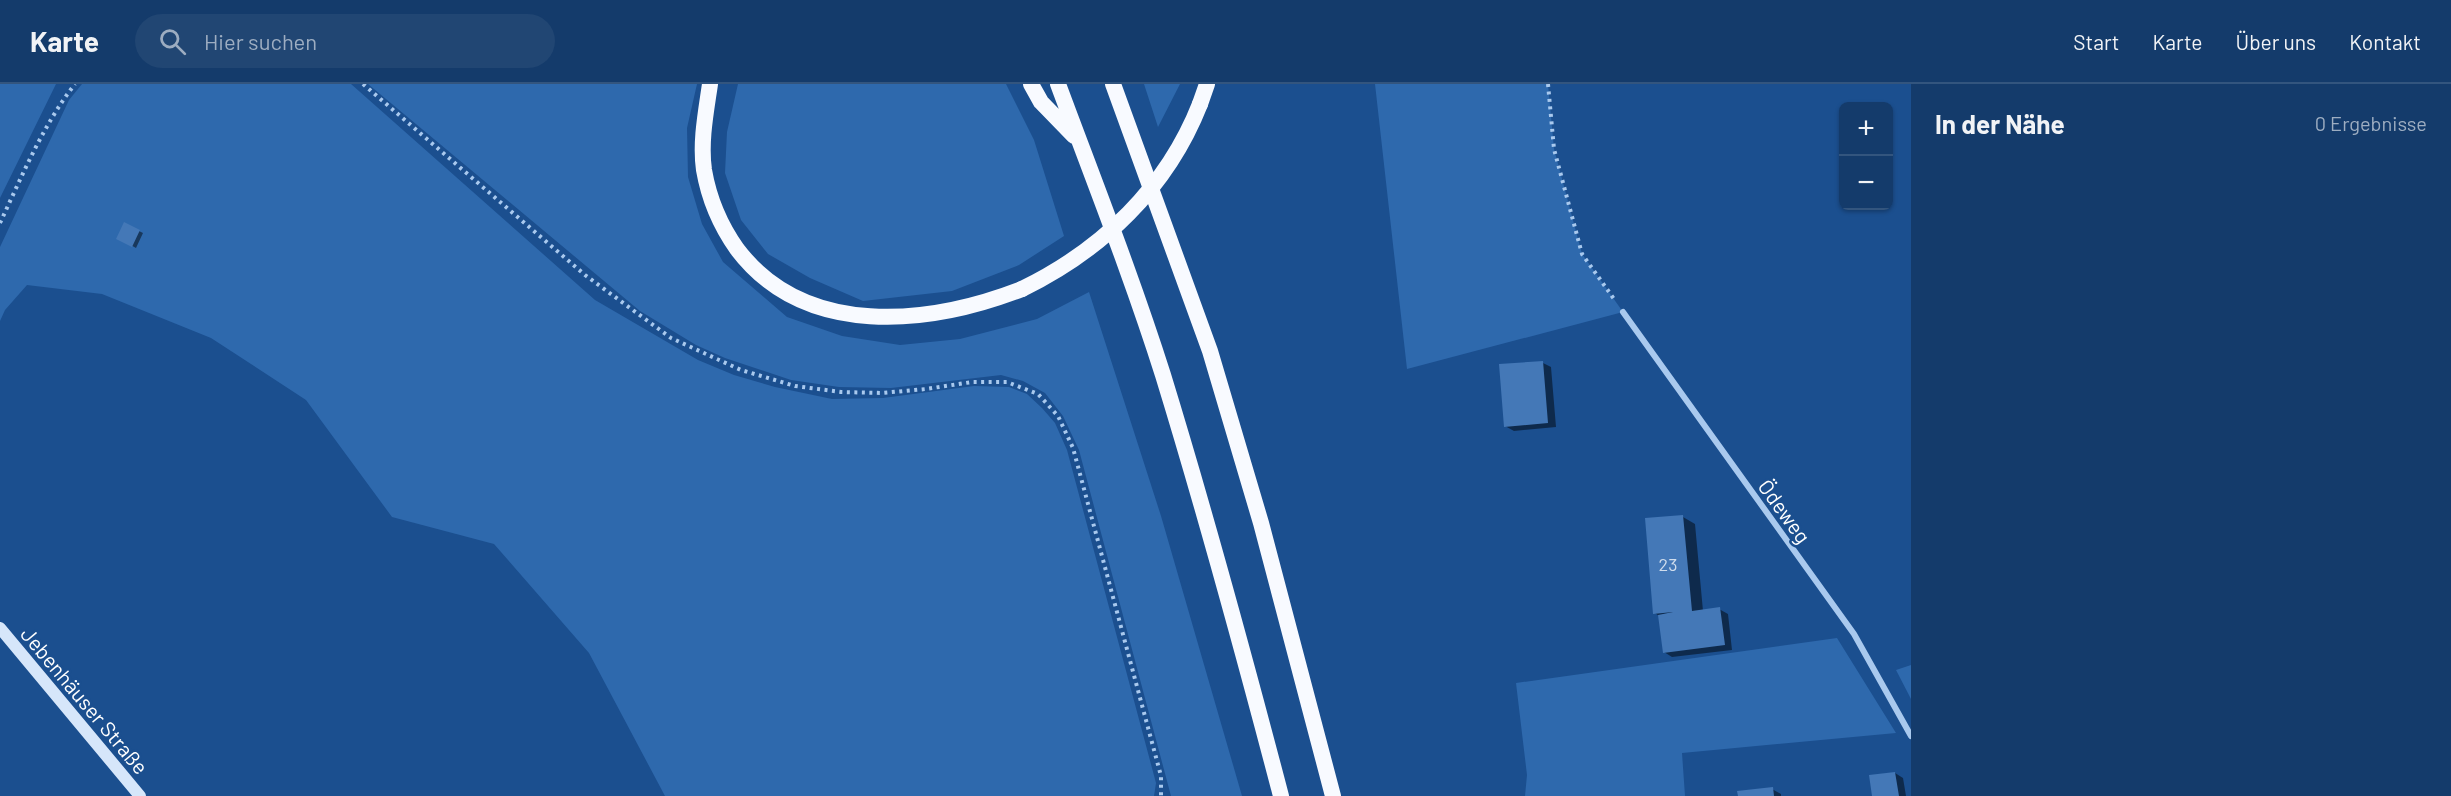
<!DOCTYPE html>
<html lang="de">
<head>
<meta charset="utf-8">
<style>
	body { margin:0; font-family:Barlow,sans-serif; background:#214673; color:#f1f3f6 }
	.controls { position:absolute; right:18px; top:18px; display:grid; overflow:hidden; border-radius:9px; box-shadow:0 2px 4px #0004 }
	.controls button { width:54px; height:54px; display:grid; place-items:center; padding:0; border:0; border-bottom:2px solid #33557e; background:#143b6b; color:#f1f3f6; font:30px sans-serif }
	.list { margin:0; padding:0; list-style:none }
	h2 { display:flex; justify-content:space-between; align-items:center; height:78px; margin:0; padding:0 24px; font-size:26px }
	h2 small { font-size:20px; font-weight:400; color:#9dadc1 }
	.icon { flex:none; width:33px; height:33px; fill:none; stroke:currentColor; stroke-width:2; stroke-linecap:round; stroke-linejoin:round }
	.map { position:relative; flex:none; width:1911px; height:712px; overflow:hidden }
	header { display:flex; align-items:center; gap:36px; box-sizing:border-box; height:84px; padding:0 30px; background:#143b6b; border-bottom:2px solid #33557e }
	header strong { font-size:28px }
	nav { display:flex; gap:33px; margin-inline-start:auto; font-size:21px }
	.search { width:420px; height:54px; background:#214673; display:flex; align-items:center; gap:15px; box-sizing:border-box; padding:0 21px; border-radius:33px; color:#9dadc1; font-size:22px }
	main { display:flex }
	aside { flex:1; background:#143b6b }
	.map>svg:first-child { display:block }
	.green { fill:#2e69ad }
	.shadow { fill:#0007 }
	.building { fill:#4478b7 }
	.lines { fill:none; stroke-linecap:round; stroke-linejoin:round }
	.path { stroke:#a9c9ee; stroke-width:4; stroke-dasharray:3 4.5; stroke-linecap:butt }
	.minor { stroke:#a9c9ee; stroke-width:6 }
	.secondary { stroke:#d6e6fa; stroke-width:12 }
	.trunk { stroke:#f8faff; stroke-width:16 }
	.trunk-bridge { stroke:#f8faff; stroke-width:16 }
	.labels { text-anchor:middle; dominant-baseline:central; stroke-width:5; stroke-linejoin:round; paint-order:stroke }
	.number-label { font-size:18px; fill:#d0dded }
	.street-label { font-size:21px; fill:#fff; stroke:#1b4f8f }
</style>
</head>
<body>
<header>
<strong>Karte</strong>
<div class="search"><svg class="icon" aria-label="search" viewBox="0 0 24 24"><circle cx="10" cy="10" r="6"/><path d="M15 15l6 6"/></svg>Hier suchen</div>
<nav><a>Start</a><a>Karte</a><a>Über uns</a><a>Kontakt</a></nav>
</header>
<main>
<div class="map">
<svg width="1911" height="712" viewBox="0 0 1911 712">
	<rect width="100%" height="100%" fill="#1b4f8f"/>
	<path class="green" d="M0 0H56L0 114Z
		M82 0H351L595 216 698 276 734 291 775 303 832 315 883 314 974 302 1009 303 1027 310 1042 324 1055 339 1067 366 1156 699 1154 712H665L589 569 494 460 392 433 306 316 211 254 102 210 27 201 5 226 0 237V163L69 16Z
		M368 0H697L687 44 688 93 702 140 723 178 787 233 842 252 900 261 960 255 1037 235 1089 208 1161 432 1242 712H1171L1079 366 1063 332 1045 309 1023 297 1001 291 891 304 839 303 791 296 725 274 696 261 640 227Z
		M738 0H1006L1034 56 1064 152 1019 181 952 207 863 217 810 194 768 170 741 136 725 89 727 48Z
		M1144 0H1180L1158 43Z
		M1375 0H1548L1554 65 1582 170 1623 228 1407 285Z
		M1837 554 1896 649 1682 669 1685 712H1525L1527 691 1516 599Z
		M1911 581V615L1896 586Z"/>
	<path class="shadow" d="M125 140 143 149 136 164 118 154Z
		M1543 279 1551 283 1556 343 1514 347 1505 342Z
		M1683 433 1695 440 1703 527 1719 525 1728 530 1732 566 1672 573 1664 568 1659 532 1655 529Z
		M1895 689 1903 694 1906 712H1873Z
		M1772 705 1781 710V712H1739Z"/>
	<path class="building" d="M124 138 140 146 132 163 116 155Z
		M1543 277 1548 339 1504 343 1499 280Z
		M1683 431 1692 527 1720 523 1725 561 1663 569 1658 531 1673 528 1653 530 1645 434Z
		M1895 688 1899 712H1872L1869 691Z
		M1773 703 1774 712H1738L1737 707Z"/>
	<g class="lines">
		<path class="path" d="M363 0 585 191 671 254 741 286 795 302 841 308 882 309 926 305 972 298H1007L1038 310 1058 332 1073 364 1161 692V712
			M1548 0 1554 65 1582 170 1614 215
			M0 139C22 92 43 41 75 0"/>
		<path class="minor" d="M1623 228 1854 550 1911 652"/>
		<path class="secondary" d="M0 544 140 712"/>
		<path class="trunk" d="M710 0C706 28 700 58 704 86 709 115 720 141 737 165 805 255 929 241 1022 205
			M1031 0 1041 18 1074 52
			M1058 0C1094 97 1132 193 1163 291 1206 431 1244 571 1281 712
			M1113 0 1210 267 1261 439 1333 712
			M1200 20 1207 0"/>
		<path class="trunk-bridge" d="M1022 205C1102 166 1167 104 1200 20"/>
	</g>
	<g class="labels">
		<g class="number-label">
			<text x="1668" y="480">23</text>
		</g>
		<g class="street-label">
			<text transform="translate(1785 427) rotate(54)">Ödeweg</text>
			<text transform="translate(85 616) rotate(50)">Jebenhäuser Straße</text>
		</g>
	</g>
</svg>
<div class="controls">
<button>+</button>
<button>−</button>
</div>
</div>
<aside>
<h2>In der Nähe<small>0 Ergebnisse</small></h2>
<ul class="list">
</ul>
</aside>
</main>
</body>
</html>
